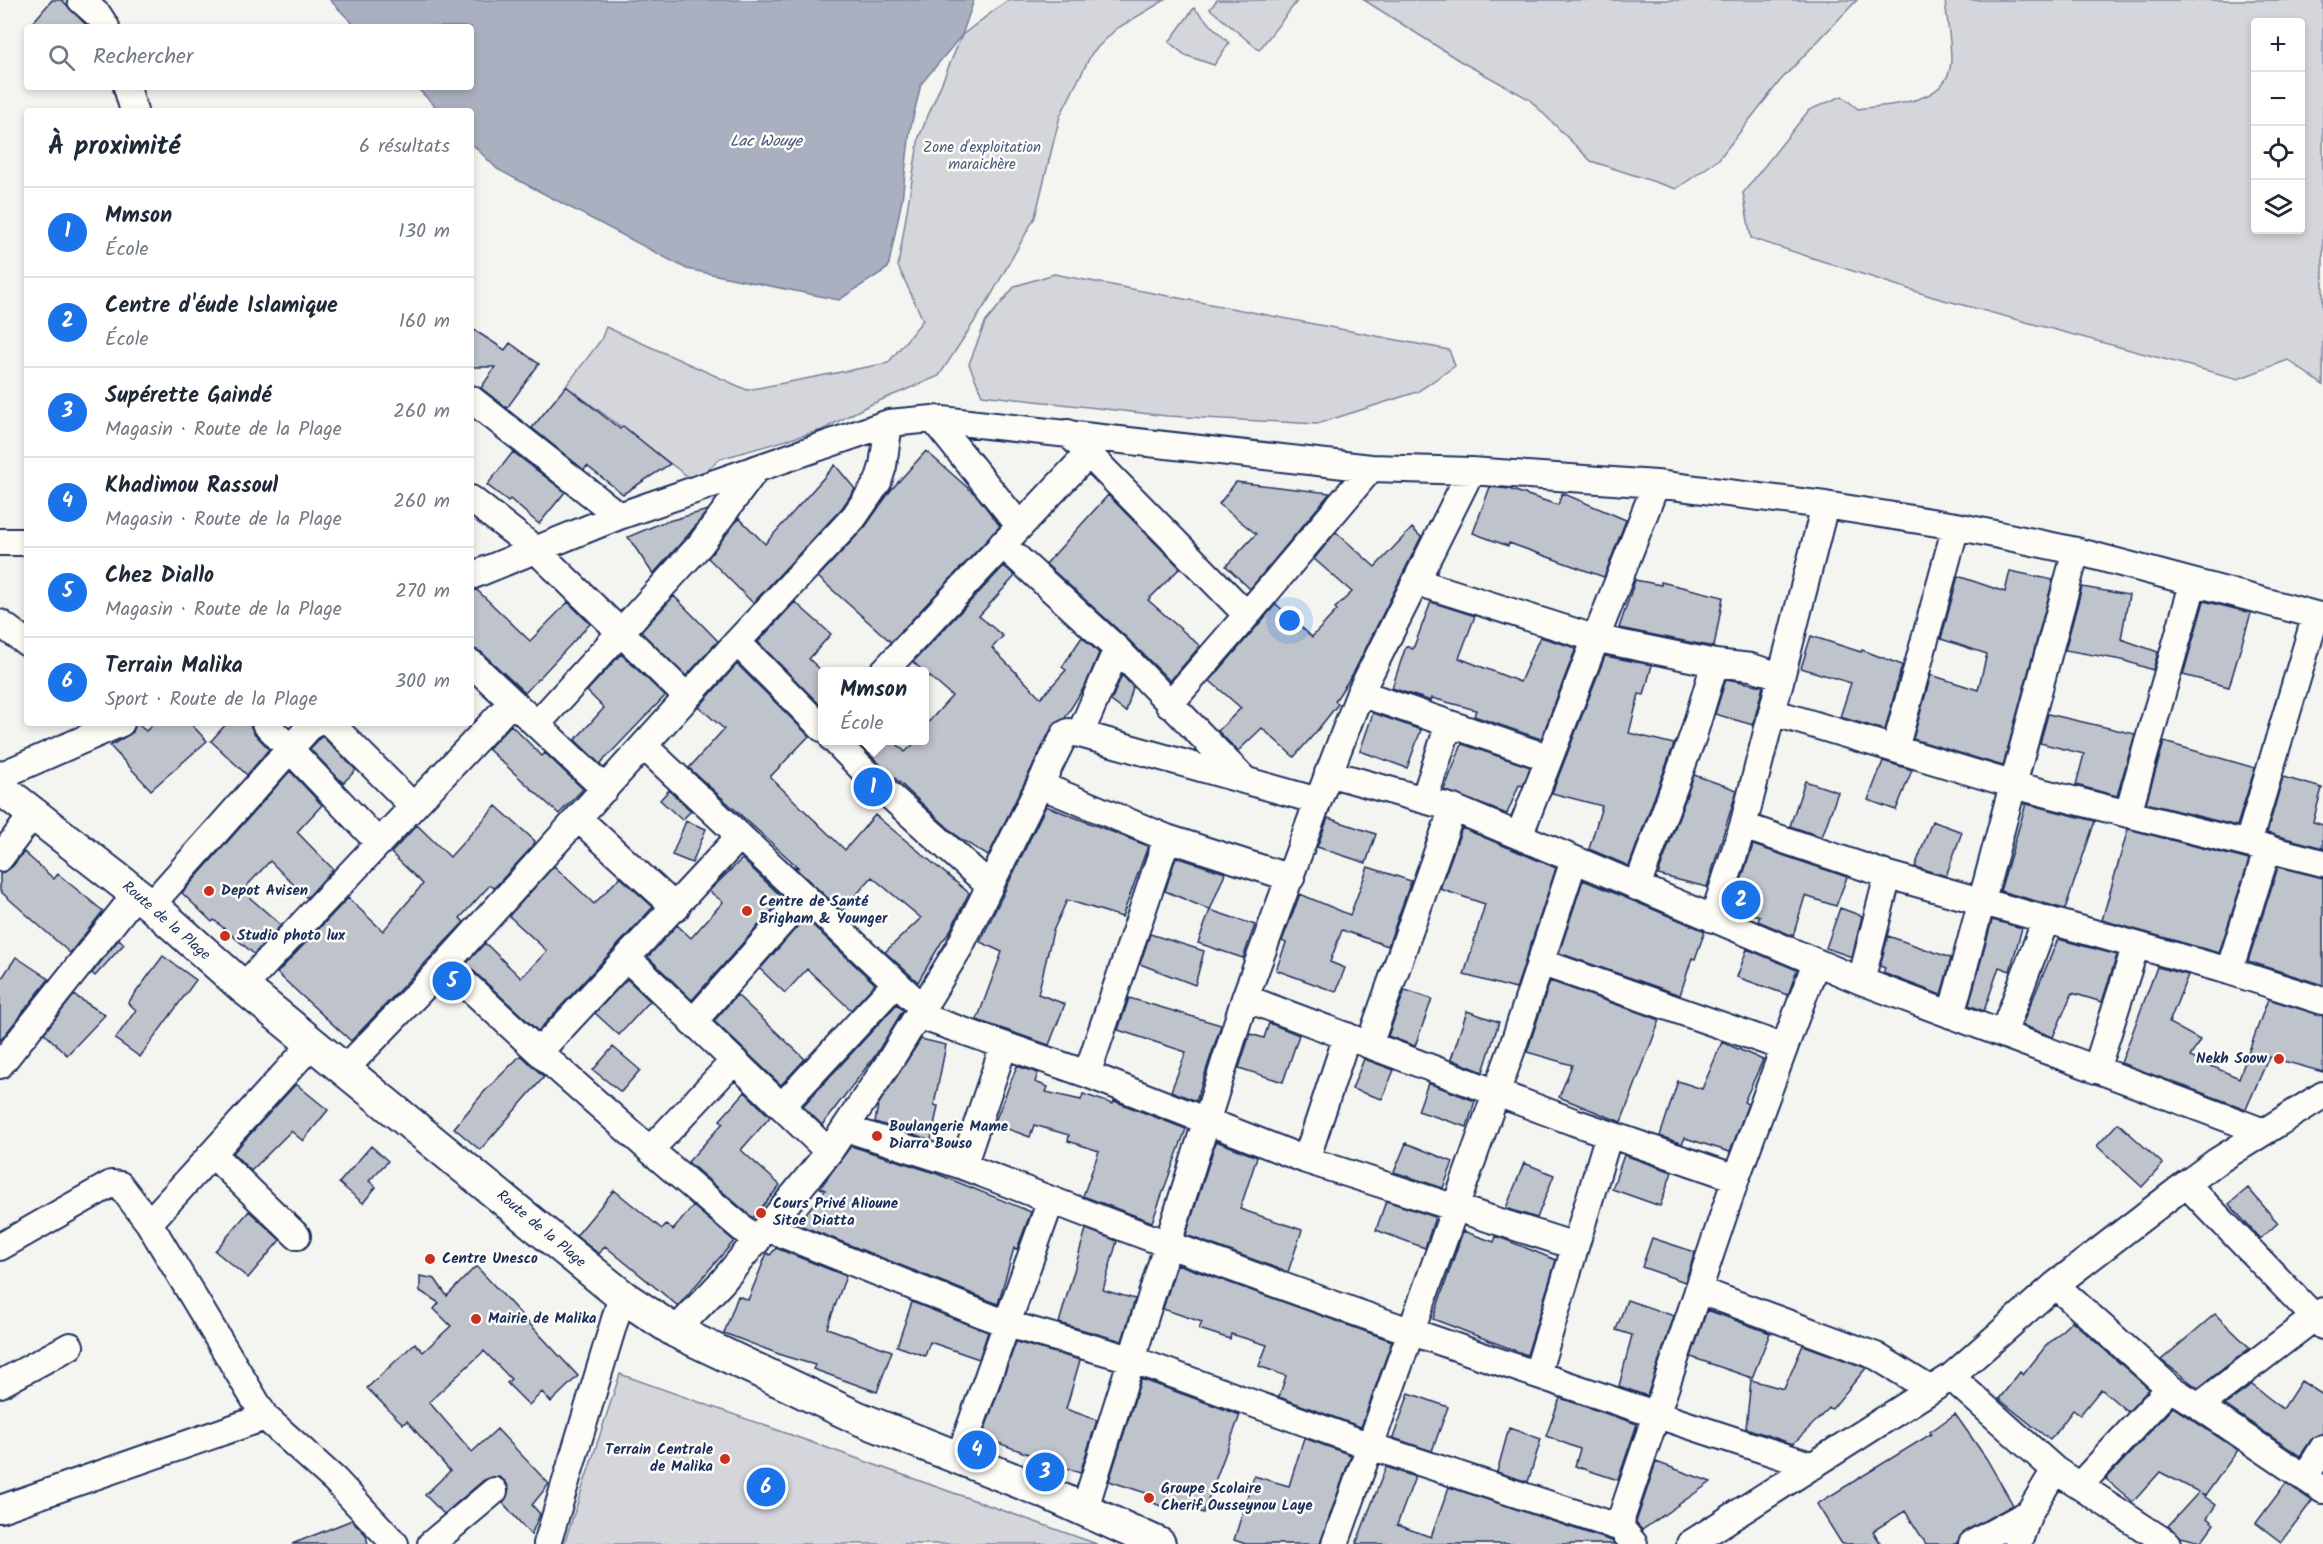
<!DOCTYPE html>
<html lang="fr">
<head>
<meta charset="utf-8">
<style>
	body { margin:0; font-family:Kalam,sans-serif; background:#f6f6f7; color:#1f2937 }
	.controls { position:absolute; right:18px; top:18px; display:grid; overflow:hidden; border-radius:6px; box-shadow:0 3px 9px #0003 }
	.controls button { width:54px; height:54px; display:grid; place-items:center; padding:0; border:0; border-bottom:2px solid #e0e1e3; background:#fff; color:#1f2937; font:30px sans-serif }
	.you { position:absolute; left:1290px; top:621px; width:21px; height:21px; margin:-15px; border:4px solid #fff; border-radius:50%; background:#1a73e8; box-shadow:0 0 0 9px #1a73e833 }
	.badge { display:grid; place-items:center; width:39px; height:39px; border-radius:50%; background:#1a73e8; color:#fff; font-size:20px; font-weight:700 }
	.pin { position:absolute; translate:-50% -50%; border:3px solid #fff; box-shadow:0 2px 6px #0006 }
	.popup { position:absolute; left:818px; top:667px; width:111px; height:78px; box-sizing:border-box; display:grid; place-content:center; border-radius:6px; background:#fff; filter:drop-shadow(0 2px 4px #0005); font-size:20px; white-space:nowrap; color:#747a83 }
	.popup b { font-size:22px; color:#1f2937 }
	.popup::after { content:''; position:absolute; left:50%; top:100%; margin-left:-12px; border:12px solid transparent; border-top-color:#fff }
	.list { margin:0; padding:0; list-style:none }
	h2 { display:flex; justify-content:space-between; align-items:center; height:78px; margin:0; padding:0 24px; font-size:26px }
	h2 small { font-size:20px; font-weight:400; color:#747a83 }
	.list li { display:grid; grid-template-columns:39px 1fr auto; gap:18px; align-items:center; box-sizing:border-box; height:90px; padding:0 24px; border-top:2px solid #e0e1e3 }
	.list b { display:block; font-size:22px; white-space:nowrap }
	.list p { margin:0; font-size:20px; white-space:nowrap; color:#747a83 }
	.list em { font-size:20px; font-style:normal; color:#747a83 }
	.icon { flex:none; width:33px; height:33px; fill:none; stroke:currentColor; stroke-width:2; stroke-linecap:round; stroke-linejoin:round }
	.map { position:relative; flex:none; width:2323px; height:1544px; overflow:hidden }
	.search { position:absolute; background:#fff; box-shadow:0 3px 9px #0003; left:24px; top:24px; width:450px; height:66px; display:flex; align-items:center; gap:15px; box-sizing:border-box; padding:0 21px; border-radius:6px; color:#747a83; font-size:22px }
	.panel { position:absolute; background:#fff; box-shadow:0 3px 9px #0003; left:24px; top:108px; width:450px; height:618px; border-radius:6px }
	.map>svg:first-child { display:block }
	.green { fill:#d4d6db; stroke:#78829c; stroke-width:1.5; fill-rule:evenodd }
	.water { fill:#aab0bf; stroke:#717c98; stroke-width:1.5 }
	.building { fill:#bfc3cc; stroke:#1b2f5e; stroke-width:1.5 }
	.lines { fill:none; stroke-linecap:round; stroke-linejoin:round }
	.minor-casing { stroke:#1b2f5e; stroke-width:30 }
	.major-casing { stroke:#1b2f5e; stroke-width:36 }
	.minor { stroke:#fdfcf7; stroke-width:26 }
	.major { stroke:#fdfcf7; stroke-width:32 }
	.poi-dot { fill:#c8321e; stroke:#fdfcf7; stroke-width:2 }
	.labels { text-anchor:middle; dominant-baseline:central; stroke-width:5; stroke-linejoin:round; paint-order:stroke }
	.park-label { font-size:15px; fill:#49597d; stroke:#fdfcf7 }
	.poi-label { font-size:15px; font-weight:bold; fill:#1b2f5e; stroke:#fdfcf7; text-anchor:start }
	.street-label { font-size:15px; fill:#1b2f5e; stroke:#fdfcf7 }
	.water-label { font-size:16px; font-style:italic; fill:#46567b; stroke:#fdfcf7 }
</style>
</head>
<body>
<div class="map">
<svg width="2323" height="1544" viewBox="0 0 2323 1544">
	<rect width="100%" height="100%" fill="#f4f4f1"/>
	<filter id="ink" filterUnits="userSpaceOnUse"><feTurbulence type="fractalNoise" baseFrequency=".0167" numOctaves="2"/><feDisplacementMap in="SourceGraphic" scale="12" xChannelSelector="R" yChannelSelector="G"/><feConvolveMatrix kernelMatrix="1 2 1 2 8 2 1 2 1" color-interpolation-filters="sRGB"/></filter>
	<g filter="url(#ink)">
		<path class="green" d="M1008 0H1165L1116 29 1092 53 1060 116 1035 217 989 299 939 376 867 406 822 430 720 459 694 481 566 386 601 340 606 327 747 390 888 363 923 320 898 266 919 137 962 35Z
			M1217 0H1298L1259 50 1210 9Z
			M1364 0H1857L1780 81 1718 160 1676 189 1591 161 1529 99 1460 61Z
			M1945 0H2323V385L2288 360 2238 379 1933 297 1751 238 1743 193 1809 110 1842 96 1858 109C1891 104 1950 105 1951 60 1951 40 1947 20 1945 0ZM2256 22H2300V230H2256Z
			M1194 8 1229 43 1214 65 1185 55 1169 42Z
			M1054 274 1449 350 1455 366 1417 392 1317 424 1167 416 982 395 969 364 985 323 1015 286Z
			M620 1374 1097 1544H564Z"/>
		<path class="water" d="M330 0H974L962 35 921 84 910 130 902 200 888 268 839 300 687 269 497 169 471 143V111H440L416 87H471V27H356Z"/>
		<path class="building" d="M52 0H62L88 27H29Z
			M471 328 505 350 510 343 539 364 507 408 481 388 495 367H471Z
			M566 386 620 429 623 426 670 464 623 494 587 466 584 470 532 428Z
			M926 451 977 496 1000 526 891 642 818 577 865 527 891 490Z
			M513 452 565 492 539 524 510 499 508 501 487 485Z
			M835 465 855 489 842 508 753 603 708 558 739 518 765 544Z
			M1236 482 1330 493 1250 589 1226 566 1256 534 1219 504Z
			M1490 487 1509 489 1558 505 1562 493 1626 520 1604 577 1509 543 1508 546 1473 533Z
			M1108 495 1180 568 1148 600 1200 646 1170 681 1127 638 1046 564Z
			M708 510 688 535 653 574 628 537 661 523Z
			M1412 528 1421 537 1354 672 1335 701 1338 704 1316 732 1294 757 1262 728 1238 751 1218 731 1241 708 1210 681 1276 604 1312 637 1337 610 1335 608 1352 592 1314 559 1336 532 1375 567Z
			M1004 566 1015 576 979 616 1003 636 992 648 1041 698 1066 670 1062 667 1082 637 1099 653 1086 684 1065 718 1052 727 988 856 959 838 855 741H894L905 752 917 741H924V727L952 696 913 662Z
			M2010 571 2053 580 2003 766 1913 739 1931 675 1978 690 1987 654 1941 639 1958 576 2005 592Z
			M1635 580 1661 585V582L1723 597 1714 647 1619 628Z
			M2082 587 2129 595 2121 639 2158 652 2153 670 2122 660 2065 650Z
			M477 590 530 641 568 602 590 624 525 693 481 652 471 648V591Z
			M674 596 718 641 686 676 641 632Z
			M2204 601 2251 613 2229 687 2183 675Z
			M795 602 831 634 809 659 822 671V707L758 642Z
			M1431 602 1475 616 1459 658 1520 682 1540 637 1576 648 1541 739 1474 716 1476 710 1432 698 1431 701 1392 688 1406 646 1413 649Z
			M1811 636 1861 652 1862 650 1902 665 1885 730 1840 717 1851 683 1801 668Z
			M621 654 665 696 600 764 575 740 604 708 587 691Z
			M1605 656 1652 665 1644 695 1639 694 1629 733 1674 744 1629 866 1589 849 1602 806 1552 793Z
			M737 664 809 736 770 777 845 850 875 815 969 893 949 933 941 943 918 982 885 952 921 918 872 877 842 911 793 866 799 868 689 768 724 729 699 707Z
			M1122 675 1133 687 1126 712 1111 701Z
			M1726 679 1763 686 1753 725 1715 714Z
			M1373 713 1421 730 1407 768 1360 751Z
			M2048 714 2135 734 2117 796 2076 785 2084 754 2040 743Z
			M136 723 146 731 154 723H190L207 741 151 790 110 746 133 732Z
			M227 723H249L254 733 269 749 247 775 211 741Z
			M511 725 542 756 545 753 583 789 559 814 488 749Z
			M322 736 356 770 343 783 310 749Z
			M2164 742 2255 768 2237 826 2146 803Z
			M1462 744 1530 767 1523 786 1519 785 1507 814 1444 790Z
			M1883 761 1912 770 1896 810 1868 800Z
			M290 771 322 805 297 832 333 869 307 898 270 861 242 891 281 925 254 954 214 920 212 922 182 893Z
			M1694 775 1737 790 1707 887 1658 875Z
			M2283 777 2322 788 2313 822 2323 825V848L2267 833Z
			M1805 781 1838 792 1822 837 1790 826Z
			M669 790 691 811 682 820 660 800Z
			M2026 804 2095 821 2065 909 2000 891Z
			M496 806 535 841 533 846 494 888 490 885 460 918 464 922 351 1041 277 973 348 898 383 931 423 884 391 853 417 825 450 857Z
			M1046 806 1148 846 1122 917 1067 900 1053 931 1038 994 1065 1004 1049 1045 977 1020 1002 952 980 942Z
			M1328 818 1376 834 1366 863 1317 847Z
			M686 821 706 829 692 863 672 855Z
			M1932 821 1962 832 1946 876 1915 867Z
			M1462 828 1556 868 1516 989 1464 975 1485 904 1440 889Z
			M2128 829 2249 860 2219 953 2102 920Z
			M1753 845 1847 877 1836 906 1805 896 1793 936 1758 921 1760 916 1732 908Z
			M24 852 54 879 58 874 103 911 70 953 0 891V874L12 867Z
			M1176 857 1225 873 1210 910 1165 891Z
			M742 859 783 898 692 1000 648 957 677 925 691 938 723 902 709 891Z
			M554 866 594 904 620 877 653 907 538 1031 466 964 485 943 521 978 547 951 509 916Z
			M1368 867 1411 881 1388 946 1342 930 1330 962 1345 968 1336 992 1276 970 1286 943 1282 941 1300 894 1350 915Z
			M2278 867 2323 878V985L2248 961Z
			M1583 880 1705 931 1695 959 1692 958 1680 995 1559 953Z
			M1840 908 1862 916 1852 957 1826 948Z
			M1210 910 1255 925 1243 958 1198 943Z
			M805 918 875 984 851 1010 807 969 785 993 760 969Z
			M1992 920 2022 928 2010 971 1999 967 1984 1011 1969 1005Z
			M1150 934 1204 951 1195 985 1140 964Z
			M1888 936 1951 958 1941 995 1883 973 1885 968 1880 966Z
			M119 939 124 944 95 976 92 973Z
			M2058 939 2117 955 2102 1002 2072 993 2053 1037 2022 1025Z
			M1747 949 1797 970 1788 995 1737 977Z
			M163 956 196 980 140 1057 115 1039 136 1010 128 1003Z
			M16 957 49 979 0 1041V981Z
			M2157 967 2188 975 2169 1023 2200 1040 2190 1057 2239 1078 2268 999 2323 1016V1072L2269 1057 2246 1109 2121 1063Z
			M627 979 650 1001 619 1035 595 1013Z
			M1550 981 1660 1020 1621 1122 1559 1097 1572 1065 1527 1052Z
			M1405 990 1432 999 1415 1046 1388 1036Z
			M74 995 105 1015 67 1055 44 1033Z
			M737 995 805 1059 781 1085 714 1021Z
			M1129 998 1221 1025 1196 1101 1171 1091 1186 1052 1118 1030Z
			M897 1004 903 1010 875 1056 822 1125 803 1106Z
			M1467 1011 1499 1022 1483 1072 1451 1059Z
			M1269 1023 1299 1035 1283 1082 1239 1068 1250 1034 1264 1038Z
			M921 1039 946 1045 934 1105 938 1106 931 1140 875 1122 878 1105Z
			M1722 1042 1763 1060 1744 1102 1748 1104 1730 1152 1685 1138 1682 1144 1660 1136 1678 1081 1702 1089Z
			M613 1047 640 1070 621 1092 593 1070Z
			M521 1055 544 1077 480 1150 454 1128 484 1092Z
			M1364 1059 1394 1070 1382 1099 1352 1089Z
			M1017 1066 1038 1073 1035 1082 1048 1087 1046 1092 1081 1100 1083 1094 1113 1104 1114 1101 1186 1129 1152 1222 1083 1196 1099 1151 1068 1141 1069 1135 1034 1125 1030 1137 994 1124Z
			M1428 1083 1475 1101 1467 1127 1418 1111Z
			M296 1084 328 1110 303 1141 291 1131 251 1171 233 1153Z
			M745 1092 770 1117 741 1150 780 1185 753 1218 688 1162 723 1123 720 1120Z
			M2118 1123 2163 1164 2142 1187 2097 1146Z
			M1216 1141 1257 1157 1240 1209 1302 1230 1288 1272 1186 1235Z
			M1406 1143 1453 1162 1443 1188 1394 1172Z
			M371 1146 388 1161 369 1181 376 1187 363 1203 339 1183Z
			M851 1146 935 1173 1031 1212 1017 1249 1014 1248 998 1304 797 1224 825 1190 820 1188Z
			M1624 1155 1672 1172 1660 1206 1612 1189Z
			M1524 1163 1554 1175 1537 1218 1506 1208Z
			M2248 1188 2278 1223 2260 1239 2229 1204Z
			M614 1190 662 1229 666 1224 673 1230 693 1206 734 1241 678 1306 605 1246 599 1254 576 1236Z
			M1386 1201 1435 1217 1425 1248 1376 1230Z
			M249 1211 280 1240 248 1278 215 1251Z
			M1086 1229 1117 1241 1103 1290 1135 1299 1122 1341 1059 1323Z
			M1463 1231 1494 1242 1496 1236 1556 1260 1527 1355 1433 1319Z
			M1652 1238 1695 1252 1685 1282 1642 1267Z
			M776 1248 846 1276 827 1328 892 1351 877 1392 813 1369 815 1365 784 1356 724 1333 738 1296 748 1300 767 1253 770 1255Z
			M1177 1264 1392 1341 1361 1427 1279 1397 1286 1376 1259 1366 1267 1345 1231 1334 1230 1339 1199 1329 1202 1322 1163 1309Z
			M476 1266 578 1376 551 1402 542 1392 529 1405 507 1383 511 1379 484 1351 429 1402 472 1452 497 1429 549 1484 532 1505 540 1514 531 1535 503 1503 509 1489 506 1482 499 1477 484 1480 444 1514 425 1495 450 1471 407 1421 403 1424 367 1388 415 1343 423 1352 451 1326 434 1309 439 1303 420 1291V1276L435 1279 447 1296Z
			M1627 1300 1674 1316 1647 1396 1619 1386 1632 1335 1616 1330Z
			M912 1302 988 1332 979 1359 930 1342 925 1356 897 1346Z
			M1707 1310 1770 1333 1752 1378 1691 1357Z
			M2215 1314 2250 1348 2198 1388 2161 1360Z
			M2072 1321 2149 1389 2128 1412 2101 1389 2080 1415 2073 1410 2050 1440 1999 1399 2020 1372 2023 1375 2045 1347Z
			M1016 1342 1080 1360 1066 1409 1097 1420 1080 1473 982 1437Z
			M1803 1345 1866 1368 1832 1409 1829 1408 1793 1444 1746 1428 1751 1380 1784 1389Z
			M1141 1379 1240 1415 1203 1513 1166 1498 1163 1507 1144 1499 1146 1493 1109 1481Z
			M2301 1381 2323 1395V1433L2311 1440 2300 1456 2225 1405 2252 1385 2283 1409Z
			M1409 1393 1448 1407 1432 1451 1393 1438Z
			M1560 1398 1637 1424 1618 1480 1575 1466 1580 1449 1546 1436Z
			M2173 1407 2238 1450 2205 1496 2201 1494 2216 1505 2207 1518 2214 1524 2201 1542 2181 1537 2168 1526 2199 1492 2160 1472 2133 1502 2106 1479Z
			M1955 1414 1986 1458 2013 1505 1965 1531 1956 1544H1926L1905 1511 1873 1531 1881 1544H1842L1817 1504 1931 1434 1930 1432Z
			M1509 1428 1541 1439 1528 1482 1497 1472Z
			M1304 1438 1351 1455 1320 1544H1246L1234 1540 1254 1476 1289 1486Z
			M1656 1462 1711 1482 1642 1530 1636 1523 1637 1519Z
			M1386 1467 1415 1477 1397 1525 1431 1537 1449 1487 1612 1541 1615 1544H1356Z
			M2286 1483 2312 1501 2281 1542 2256 1523Z
			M352 1520 366 1535 368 1544H292Z"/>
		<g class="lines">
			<defs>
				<path id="minor" d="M81 0 99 16 106 27
					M127 87 134 111
					M471 399 619 516
					M933 419 1019 525
					M1068 433 1247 615 1169 705
					M471 499 536 550 687 697
					M0 542H27
					M1002 544 1117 649 1243 778
					M471 576 619 516 889 423 933 419 1371 468 1471 471 1656 484 1825 505 1956 526 2076 551 2323 617
					M1417 582 1594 638 1715 663
					M1247 615 1371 468
					M0 623 27 643
					M737 642 822 728
					M471 663 605 789
					M883 672 1088 454
					M1360 693 1549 758
					M1772 712 2021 787 2323 863
					M265 723 378 842
					M330 723 413 806
					M537 724 700 545 756 469
					M1080 734 1117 649
					M834 740 876 783 990 886
					M644 746 924 1009
					M1895 749 1956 526
					M1328 773 1453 808 1816 962 1736 1178 1622 1516 1621 1528 1634 1544
					M0 776 121 723
					M1040 785 1167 838 1291 878
					M1424 800 1449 724
					M2128 813 2193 584
					M579 819 676 908
					M1743 826 1825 505
					M1519 836 1656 484
					M1167 838 1087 1074 1306 1160 1575 1246
					M2248 843 2316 615
					M0 858 33 814
					M1888 875 2136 945
					M1637 887 1693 736 1715 663 1751 667 1781 676
					M151 905 313 723
					M1713 919 1743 826 1888 875 1861 981
					M628 959 829 1152
					M1540 962 1783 1047
					M1816 962 1861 981 2264 1132
					M445 965 539 1052
					M2229 971 2323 1001
					M243 987 512 702
					M1245 998 1574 1122 1736 1178
					M1951 1015 2076 551
					M920 1016 1087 1074
					M692 1023 804 897
					M2003 1034 2046 919
					M1004 1045 963 1166 1051 1200
					M1369 1045 1453 808
					M734 1061 650 1150 539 1052 740 836
					M0 1065 136 894
					M344 1070 445 965 737 642 854 517 878 482 883 466 889 423
					M2096 1070 2136 945 2229 971 2268 848
					M782 1106 896 983
					M845 1128 963 1166
					M650 1150 757 1241
					M212 1154 297 1236
					M1306 1160 1347 1036
					M2186 1184 2323 1326
					M149 1223 312 1044
					M767 1228 1007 1324 1131 1359 1370 1446 1621 1528
					M0 1247 111 1184 120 1185 149 1223 265 1417
					M2055 1285 2170 1388 2199 1406 2323 1311
					M1698 1290 1876 1356 1931 1390
					M675 1331 722 1282 829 1152 888 1064 959 948 1065 734 1069 732 1080 734 1318 801
					M1537 1374 1609 1134
					M1951 1377 2055 1470 2168 1544
					M0 1384 70 1346
					M2199 1406 2323 1490
					M959 1458 1051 1200C1302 1297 1558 1383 1813 1466
					M2305 1477 2323 1448
					M2079 1486 2170 1388
					M0 1509 265 1417 335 1480 395 1544
					M1084 1511 1245 998 1318 801 1360 693 1471 471
					M431 1544 494 1491
					M547 1544 622 1296
					M1335 1544 1513 1046 1574 860
					M1690 1544 1951 1377 2055 1285 2186 1184 2216 1162 2323 1095
					M1972 1544 2029 1513
					M2018 1544 2029 1513 2055 1470"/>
				<path id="major" d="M0 788 151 905 243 987 622 1296 675 1331 858 1418 1045 1492 1159 1544"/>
			</defs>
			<use href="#minor" class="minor-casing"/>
			<use href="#major" class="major-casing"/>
			<use href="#minor" class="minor"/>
			<use href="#major" class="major"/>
		</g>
	</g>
	<g class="poi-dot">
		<circle cx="209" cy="891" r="6"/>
		<circle cx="747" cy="911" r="6"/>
		<circle cx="225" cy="936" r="6"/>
		<circle cx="2279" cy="1059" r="6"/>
		<circle cx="877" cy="1136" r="6"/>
		<circle cx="761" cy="1213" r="6"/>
		<circle cx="430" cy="1259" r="6"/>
		<circle cx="476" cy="1319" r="6"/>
		<circle cx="725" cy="1459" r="6"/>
		<circle cx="1149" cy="1498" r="6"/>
	</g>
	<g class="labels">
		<g class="park-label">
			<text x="982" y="148">Zone d'exploitation<tspan x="982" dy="17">maraichère</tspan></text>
		</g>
		<g class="poi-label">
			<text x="221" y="891">Depot Avisen</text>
			<text x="759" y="902">Centre de Santé<tspan x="759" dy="17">Brigham &amp; Younger</tspan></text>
			<text x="237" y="936">Studio photo lux</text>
			<text x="2267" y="1059" text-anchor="end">Nekh Soow</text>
			<text x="889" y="1127">Boulangerie Mame<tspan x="889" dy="17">Diarra Bouso</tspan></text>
			<text x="773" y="1204">Cours Privé Alioune<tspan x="773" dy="17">Sitoe Diatta</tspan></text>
			<text x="442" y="1259">Centre Unesco</text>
			<text x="488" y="1319">Mairie de Malika</text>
			<text x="713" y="1450" text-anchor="end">Terrain Centrale<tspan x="713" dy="17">de Malika</tspan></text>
			<text x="1161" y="1489">Groupe Scolaire<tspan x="1161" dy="17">Cherif Ousseynou Laye</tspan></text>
		</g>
		<g class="street-label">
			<text transform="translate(166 921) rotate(41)">Route de la Plage</text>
			<text transform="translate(541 1229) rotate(40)">Route de la Plage</text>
		</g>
		<g class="water-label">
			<text x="766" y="141">Lac Wouye</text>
		</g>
	</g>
</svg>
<div class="controls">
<button>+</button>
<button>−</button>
<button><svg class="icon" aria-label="locate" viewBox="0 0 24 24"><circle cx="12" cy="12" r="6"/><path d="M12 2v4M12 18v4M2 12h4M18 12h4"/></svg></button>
<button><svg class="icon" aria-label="layers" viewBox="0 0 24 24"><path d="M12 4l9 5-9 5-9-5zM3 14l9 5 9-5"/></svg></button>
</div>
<div class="you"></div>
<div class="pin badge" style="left:873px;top:787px">1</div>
<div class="popup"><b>Mmson</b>École</div>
<div class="pin badge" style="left:1741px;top:900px">2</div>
<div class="pin badge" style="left:1045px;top:1472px">3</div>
<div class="pin badge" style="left:977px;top:1450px">4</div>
<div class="pin badge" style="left:452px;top:981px">5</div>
<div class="pin badge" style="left:766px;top:1487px">6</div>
<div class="search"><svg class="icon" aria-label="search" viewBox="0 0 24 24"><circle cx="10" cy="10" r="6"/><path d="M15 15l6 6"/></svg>Rechercher</div>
<section class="panel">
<h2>À proximité<small>6 résultats</small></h2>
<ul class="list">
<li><span class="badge">1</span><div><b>Mmson</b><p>École</p></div><em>130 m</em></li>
<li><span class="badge">2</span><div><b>Centre d'éude Islamique</b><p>École</p></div><em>160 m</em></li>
<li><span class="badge">3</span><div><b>Supérette Gaindé</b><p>Magasin · Route de la Plage</p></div><em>260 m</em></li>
<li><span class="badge">4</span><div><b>Khadimou Rassoul</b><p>Magasin · Route de la Plage</p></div><em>260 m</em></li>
<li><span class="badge">5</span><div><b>Chez Diallo</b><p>Magasin · Route de la Plage</p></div><em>270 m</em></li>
<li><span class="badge">6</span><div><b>Terrain Malika</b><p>Sport · Route de la Plage</p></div><em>300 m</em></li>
</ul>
</section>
</div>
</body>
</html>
